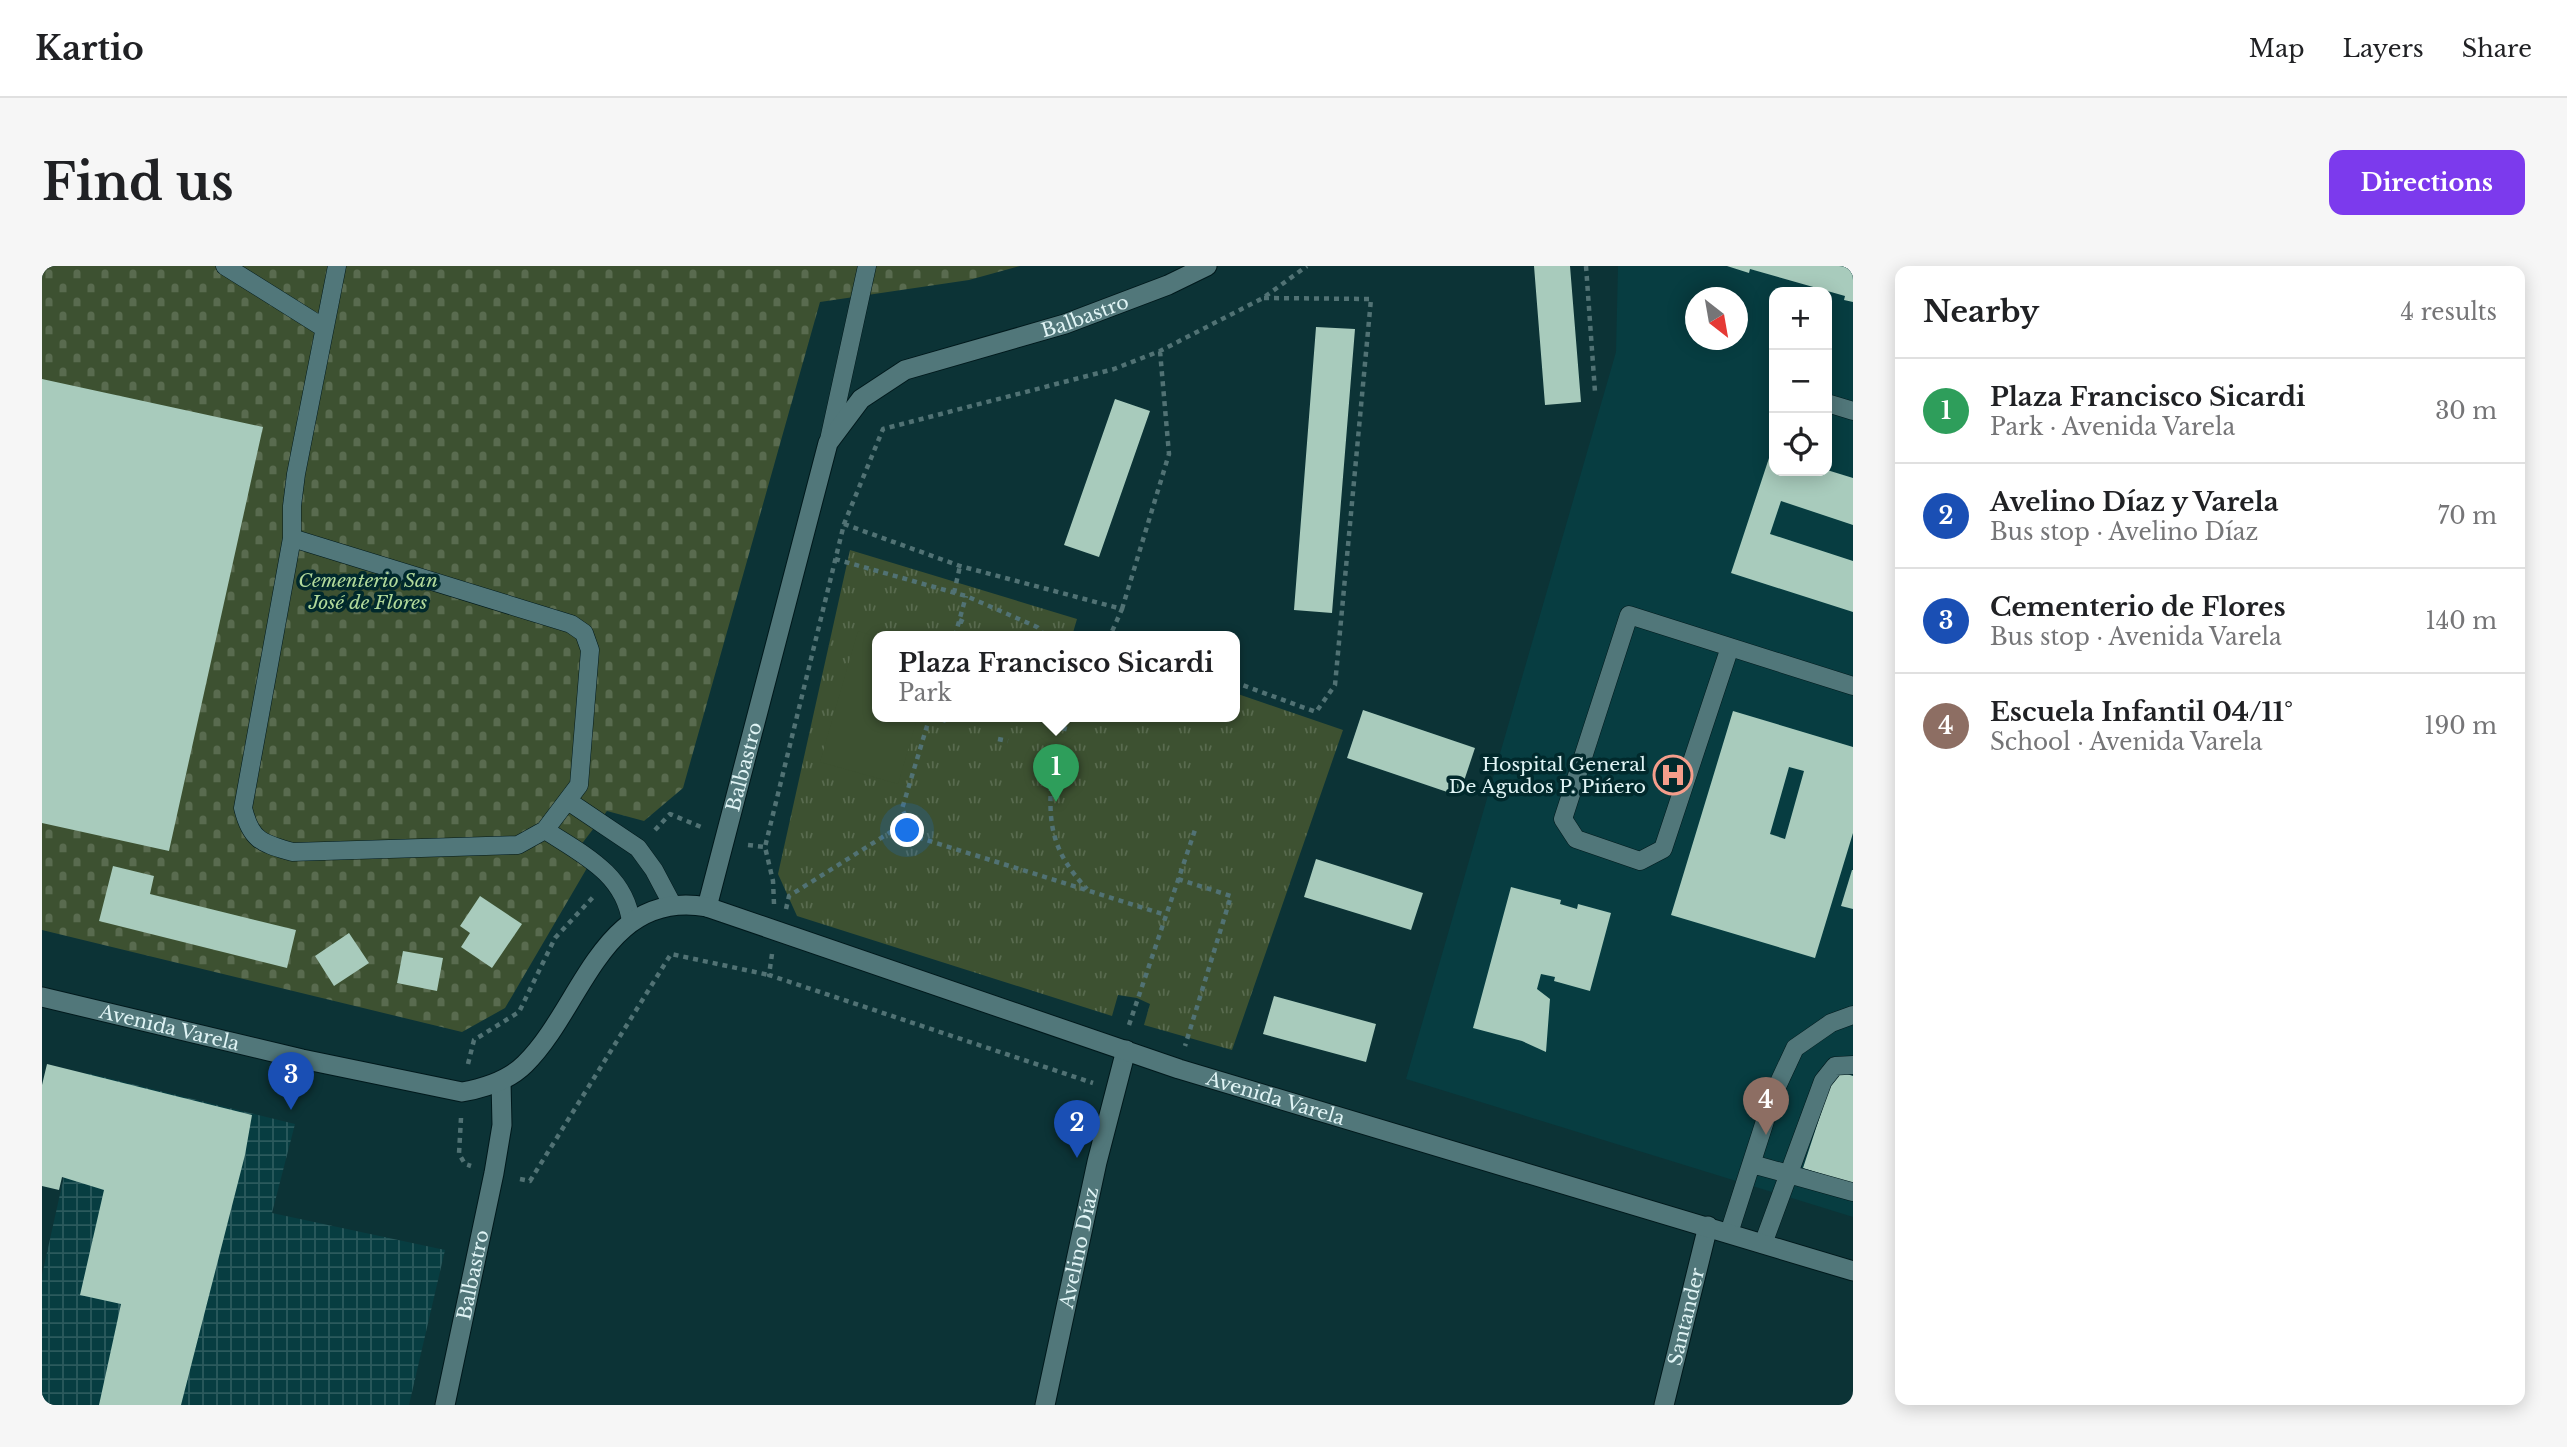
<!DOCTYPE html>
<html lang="en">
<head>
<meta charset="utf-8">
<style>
	body { margin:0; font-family:"Libre Baskerville",serif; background:#f6f6f6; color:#202124 }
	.controls { position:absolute; right:21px; top:21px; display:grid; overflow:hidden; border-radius:14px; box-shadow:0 4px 18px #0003 }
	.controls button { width:63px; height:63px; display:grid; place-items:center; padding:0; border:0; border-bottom:2px solid #e0e0e0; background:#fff; color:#202124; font:35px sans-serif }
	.compass { position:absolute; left:1643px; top:21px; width:63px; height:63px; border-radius:50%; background:#fff; box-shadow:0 4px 18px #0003; rotate:149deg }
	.you { position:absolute; left:866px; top:565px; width:24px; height:24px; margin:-18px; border:5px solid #fff; border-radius:50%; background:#1a73e8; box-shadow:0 0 0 10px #1a73e833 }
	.badge { display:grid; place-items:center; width:46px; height:46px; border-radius:50%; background:#7c3aed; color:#fff; font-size:23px; font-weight:700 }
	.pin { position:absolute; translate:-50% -58px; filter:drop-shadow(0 2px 4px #0008) }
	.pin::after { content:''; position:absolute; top:37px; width:24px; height:21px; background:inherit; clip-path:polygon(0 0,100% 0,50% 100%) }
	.popup { position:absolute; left:830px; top:365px; width:368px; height:91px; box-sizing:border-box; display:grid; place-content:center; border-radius:14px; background:#fff; filter:drop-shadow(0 2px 5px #0005); font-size:23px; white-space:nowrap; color:#757577 }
	.popup b { font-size:26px; color:#202124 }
	.popup::after { content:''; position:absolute; left:50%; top:100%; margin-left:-14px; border:14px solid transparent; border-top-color:#fff }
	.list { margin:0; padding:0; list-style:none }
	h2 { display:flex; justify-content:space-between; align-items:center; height:91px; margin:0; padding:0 28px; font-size:30px }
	h2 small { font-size:23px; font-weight:400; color:#757577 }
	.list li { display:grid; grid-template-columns:46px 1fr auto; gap:21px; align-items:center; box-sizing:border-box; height:105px; padding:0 28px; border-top:2px solid #e0e0e0 }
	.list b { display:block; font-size:26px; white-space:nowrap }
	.list p { margin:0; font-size:23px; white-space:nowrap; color:#757577 }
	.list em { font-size:23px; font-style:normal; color:#757577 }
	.icon { flex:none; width:38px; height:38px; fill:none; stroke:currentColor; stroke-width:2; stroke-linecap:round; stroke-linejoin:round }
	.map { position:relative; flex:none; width:1811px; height:1139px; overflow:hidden; border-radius:14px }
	header { display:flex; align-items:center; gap:42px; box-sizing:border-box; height:98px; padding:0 35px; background:#fff; border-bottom:2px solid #e0e0e0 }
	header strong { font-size:33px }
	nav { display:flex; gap:38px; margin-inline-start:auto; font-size:24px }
	.intro { display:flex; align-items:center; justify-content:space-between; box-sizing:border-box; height:168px; padding:0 42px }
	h1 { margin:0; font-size:49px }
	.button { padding:18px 32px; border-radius:14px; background:#7c3aed; color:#fff; font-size:24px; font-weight:700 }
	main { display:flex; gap:42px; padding:0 42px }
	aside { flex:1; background:#fff; border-radius:14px; box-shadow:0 4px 18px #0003 }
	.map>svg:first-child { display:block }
	.built { fill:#073d41; fill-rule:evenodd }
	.industrial { fill:url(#industrial-grid) }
	.grass { fill:url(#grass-tufts) }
	.cemetery { fill:url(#cemetery-stones) }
	.pitch { fill:#3d5131 }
	.building { fill:#a8cbbc; fill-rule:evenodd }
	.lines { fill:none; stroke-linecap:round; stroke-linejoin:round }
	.service-casing { stroke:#00191c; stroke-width:19 }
	.minor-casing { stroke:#00191c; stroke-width:21 }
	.tertiary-casing { stroke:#00191c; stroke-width:21 }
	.secondary-casing { stroke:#00191c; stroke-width:21 }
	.path { stroke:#517274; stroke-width:4.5; stroke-dasharray:5 5; stroke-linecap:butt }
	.service { stroke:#51777a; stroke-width:18 }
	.minor { stroke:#51777a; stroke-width:19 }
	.tertiary { stroke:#51777a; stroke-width:19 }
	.secondary { stroke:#51777a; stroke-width:19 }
	.labels { text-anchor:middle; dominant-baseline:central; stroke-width:7; stroke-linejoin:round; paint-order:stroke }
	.street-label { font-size:19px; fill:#e0f4f5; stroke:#01292c }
	.park-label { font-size:19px; font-style:italic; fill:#b1d99a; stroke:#01292c }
	.poi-label { font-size:19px; fill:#e0f4f5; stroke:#01292c; text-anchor:end }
</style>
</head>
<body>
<header>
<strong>Kartio</strong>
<nav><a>Map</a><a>Layers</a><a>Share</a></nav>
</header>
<div class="intro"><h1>Find us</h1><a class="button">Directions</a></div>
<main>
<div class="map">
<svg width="1811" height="1139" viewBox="0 0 1811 1139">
	<defs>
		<pattern id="industrial-grid" width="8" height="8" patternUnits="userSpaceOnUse" patternTransform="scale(1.75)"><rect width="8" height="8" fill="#073d41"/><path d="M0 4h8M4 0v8" fill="none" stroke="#2b5a5d"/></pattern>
		<pattern id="grass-tufts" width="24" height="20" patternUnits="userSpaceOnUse" patternTransform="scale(1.75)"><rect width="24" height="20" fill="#3d5131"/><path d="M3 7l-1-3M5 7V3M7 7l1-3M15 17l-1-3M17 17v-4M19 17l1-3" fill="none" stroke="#596b4f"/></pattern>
		<pattern id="cemetery-stones" width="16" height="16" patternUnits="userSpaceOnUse" patternTransform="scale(1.75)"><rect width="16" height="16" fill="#3d5131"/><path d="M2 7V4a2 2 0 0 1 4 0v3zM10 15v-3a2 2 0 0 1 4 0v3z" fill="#596b4f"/></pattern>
	</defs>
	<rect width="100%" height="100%" fill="#0c3336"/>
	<path class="built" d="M1576 0H1811V951L1364 813 1574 86ZM1732 26H1785V205H1732ZM1654 32H1696V74H1654Z"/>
	<path class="industrial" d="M45 807 253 858 230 947 403 984 367 1139H0V1009Z"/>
	<path class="grass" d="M808 284 1035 353 1030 370H836V450H1192L1193 427 1301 464 1190 784 1102 759 1108 738 1095 732 1076 729 1070 750 755 650 736 608Z"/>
	<path class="cemetery" d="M0 0H978L927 14 778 36 641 522 602 555 565 545 535 584 545 602 463 742 420 766 0 664Z"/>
	<path class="pitch" d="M816 365 835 371 836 450H876L856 518 778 496Z"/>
	<path class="building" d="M1492 0H1528L1539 136 1503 139Z
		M1685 0H1811V36L1802 34 1803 30 1708 3 1707 7Z
		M1274 61 1313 63 1290 347 1252 344Z
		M0 113 221 161 127 585 0 557Z
		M1073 133 1108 145 1057 291 1022 279Z
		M1729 186 1732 187V205L1785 204 1811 212V259L1739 235 1728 268 1811 295V346L1689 307Z
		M1321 444 1433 482 1417 530 1305 492Z
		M1691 445 1811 481V567L1773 692 1629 649ZM1747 501 1762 505 1743 573 1728 568Z
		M1274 593 1381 627 1369 664 1262 631Z
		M71 600 112 610 108 628 254 664 245 702 57 655Z
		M1810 604H1811V643L1799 640Z
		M1469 621 1519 634 1518 638 1535 643 1536 638 1569 647 1548 725 1512 715 1513 711 1499 708 1495 723 1508 733 1504 786 1480 775 1431 762Z
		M438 630 480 658 450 702 419 681 428 667 418 660Z
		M307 667 327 697 292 720 273 690Z
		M361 685 401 692 395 725 355 717Z
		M1232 730 1334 758 1324 796 1221 768Z
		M5 798 210 849 203 889 139 1139H57L79 1038 38 1029 62 924 20 911 17 924 0 920V819Z
		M1793 804 1811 810V918L1761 902Z"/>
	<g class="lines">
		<defs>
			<path id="service" d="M183 0 282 62
				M1785 137 1811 145
				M787 174 825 0
				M250 272 529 358 542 367 548 384 537 519 503 564 476 579 250 586C220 577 209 575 201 542L250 272V240L254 208 295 0
				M1688 381 1621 583 1598 595 1534 573 1521 553 1587 349 1811 420
				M526 535 596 582 612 604 630 638
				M503 564C540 588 583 608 589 656
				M1710 898 1811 926
				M1687 967 1732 827 1753 782 1789 757 1811 749
				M1721 978 1781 815 1793 800 1811 799"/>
			<g id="minor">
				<path id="s1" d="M403 1139 452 907 460 859 459 815"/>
				<path id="s2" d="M1003 1139 1055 896 1084 784"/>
				<path id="s3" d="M1622 1139 1666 960"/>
			</g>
			<g id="tertiary">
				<path id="s4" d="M665 641 786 177 819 133 863 104 1023 58 1126 19 1165 0"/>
			</g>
			<g id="secondary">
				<path id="s5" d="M0 731 260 793 420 826C443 822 466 815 483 798 541 741 560 622 665 641L1137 803 1811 1005"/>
			</g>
		</defs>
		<use href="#service" class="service-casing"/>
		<use href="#minor" class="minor-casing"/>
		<use href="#tertiary" class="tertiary-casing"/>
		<use href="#secondary" class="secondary-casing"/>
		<path class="path" d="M1544 0 1553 126
			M802 258 918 300 1080 343 1068 370
			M793 293 924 330 995 361 1003 370
			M912 327 918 300
			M1080 343 1127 188 1118 85
			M917 354 926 358
			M913 370 924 330
			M1192 416 1274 446 1293 419 1329 33 1222 32
			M876 450 887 454
			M888 450 860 543 875 571 1124 649
			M891 450 904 455
			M1022 465 1026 450
			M956 473 966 475
			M1010 510C1005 559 1011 587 1045 623
			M613 564 628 548 659 561
			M706 579 723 581
			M1136 613 1189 630 1143 780
			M732 638 731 615 723 581 802 258 841 163 1072 103 1118 85 1221 32 1265 0
			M744 643 747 630 866 555
			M730 688 727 709 1051 817
			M1087 759 1154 561
			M426 798 432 774 477 746 513 672 553 629
			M419 852 417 888 423 898 429 900
			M478 913 488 915 629 688 727 709"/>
		<use href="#service" class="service"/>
		<use href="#minor" class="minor"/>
		<use href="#tertiary" class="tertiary"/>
		<use href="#secondary" class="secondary"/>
	</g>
	<defs>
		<symbol id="hospital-ring" viewBox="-11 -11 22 22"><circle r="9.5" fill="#01292c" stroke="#f49d8b" stroke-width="1.5"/><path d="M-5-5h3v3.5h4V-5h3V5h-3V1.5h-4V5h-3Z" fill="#f49d8b"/></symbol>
	</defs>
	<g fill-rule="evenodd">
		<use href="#hospital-ring" x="1609" y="487" width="44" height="44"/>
	</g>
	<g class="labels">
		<g class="street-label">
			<text stroke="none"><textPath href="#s4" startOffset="775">Balbastro</textPath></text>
			<text stroke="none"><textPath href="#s4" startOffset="145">Balbastro</textPath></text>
			<text stroke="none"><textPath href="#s5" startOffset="131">Avenida Varela</textPath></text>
			<text stroke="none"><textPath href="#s5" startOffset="1358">Avenida Varela</textPath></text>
			<text stroke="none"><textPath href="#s2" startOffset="161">Avelino Díaz</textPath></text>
			<text stroke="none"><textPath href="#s1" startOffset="133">Balbastro</textPath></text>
			<text stroke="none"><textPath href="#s3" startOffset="91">Santander</textPath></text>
		</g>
		<g class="park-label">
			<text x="326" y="314">Cementerio San<tspan x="326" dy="22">José de Flores</tspan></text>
		</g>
		<g class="poi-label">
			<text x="1604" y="498">Hospital General<tspan x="1604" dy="22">De Agudos P. Pińero</tspan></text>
		</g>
	</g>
</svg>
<div class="controls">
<button>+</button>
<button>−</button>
<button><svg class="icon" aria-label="locate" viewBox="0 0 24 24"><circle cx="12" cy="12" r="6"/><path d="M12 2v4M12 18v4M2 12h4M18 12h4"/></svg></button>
</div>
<svg class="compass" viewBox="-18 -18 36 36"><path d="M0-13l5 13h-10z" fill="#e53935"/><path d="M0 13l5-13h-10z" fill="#757577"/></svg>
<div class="you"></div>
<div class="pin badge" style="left:1014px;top:536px;background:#2e9e5b">1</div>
<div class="popup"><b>Plaza Francisco Sicardi</b>Park</div>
<div class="pin badge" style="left:1035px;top:892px;background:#1a4fb4">2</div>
<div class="pin badge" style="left:249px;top:844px;background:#1a4fb4">3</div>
<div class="pin badge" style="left:1724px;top:869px;background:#8d6e63">4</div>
</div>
<aside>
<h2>Nearby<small>4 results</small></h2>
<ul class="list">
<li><span class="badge" style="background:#2e9e5b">1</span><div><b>Plaza Francisco Sicardi</b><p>Park · Avenida Varela</p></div><em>30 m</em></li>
<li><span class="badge" style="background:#1a4fb4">2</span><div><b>Avelino Díaz y Varela</b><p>Bus stop · Avelino Díaz</p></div><em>70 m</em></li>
<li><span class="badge" style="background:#1a4fb4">3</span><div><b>Cementerio de Flores</b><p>Bus stop · Avenida Varela</p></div><em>140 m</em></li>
<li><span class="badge" style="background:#8d6e63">4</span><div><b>Escuela Infantil 04/11°</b><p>School · Avenida Varela</p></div><em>190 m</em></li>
</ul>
</aside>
</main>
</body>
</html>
